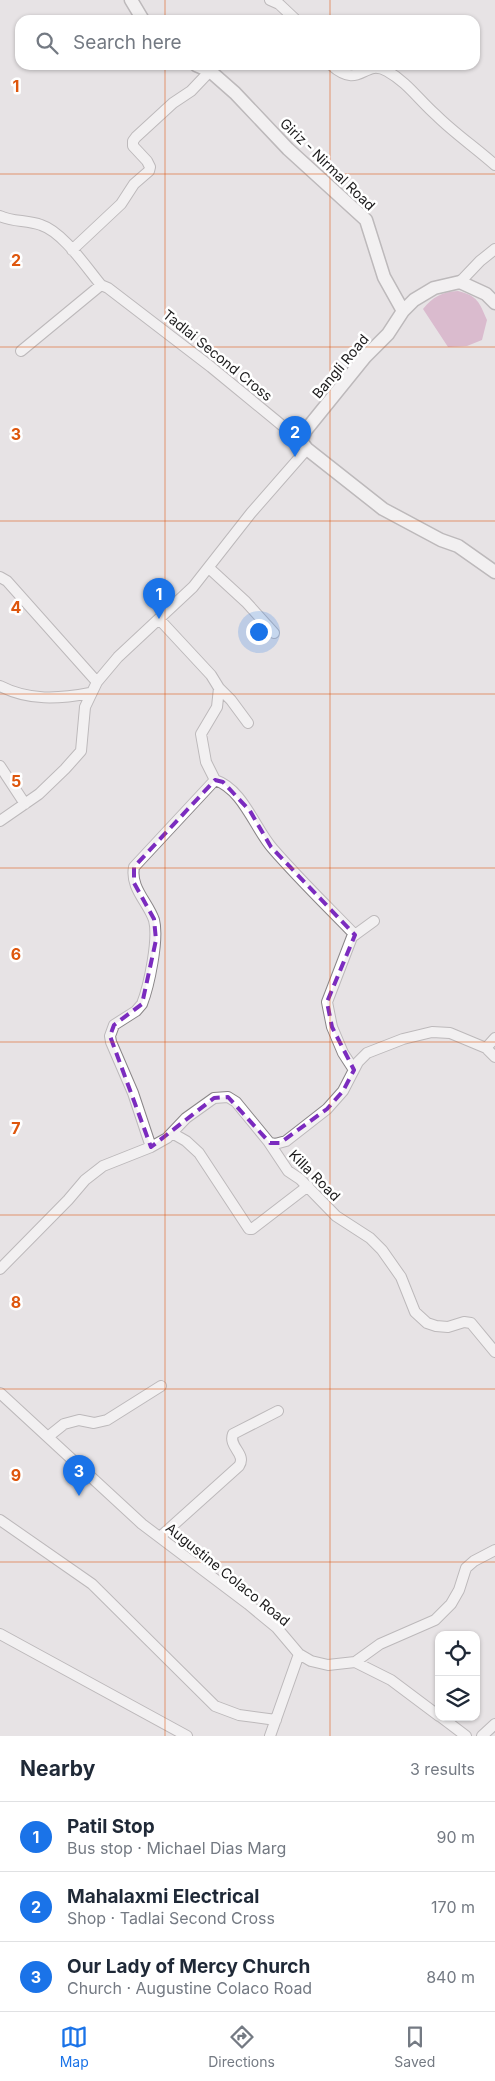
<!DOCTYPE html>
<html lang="en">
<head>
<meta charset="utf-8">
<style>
	body { margin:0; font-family:Inter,sans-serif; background:#f6f6f7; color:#1f2937 }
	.controls { position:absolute; right:15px; bottom:15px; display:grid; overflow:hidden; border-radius:10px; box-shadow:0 1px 4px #0004 }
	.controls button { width:45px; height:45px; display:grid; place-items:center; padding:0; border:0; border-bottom:1px solid #e0e1e3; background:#fff; color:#1f2937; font:25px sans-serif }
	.you { position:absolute; left:258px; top:631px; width:18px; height:18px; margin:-12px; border:4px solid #fff; border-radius:50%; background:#1a73e8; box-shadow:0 0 0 8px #1a73e833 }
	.badge { display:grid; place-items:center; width:32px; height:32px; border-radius:50%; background:#1a73e8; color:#fff; font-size:16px; font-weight:700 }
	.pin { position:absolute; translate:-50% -41px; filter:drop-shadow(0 1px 2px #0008) }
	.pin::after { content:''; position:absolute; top:26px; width:18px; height:15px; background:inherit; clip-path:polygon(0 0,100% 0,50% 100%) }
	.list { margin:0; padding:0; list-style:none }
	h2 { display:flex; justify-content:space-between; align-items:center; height:65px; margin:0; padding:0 20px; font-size:21px }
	h2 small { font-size:16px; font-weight:400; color:#747a83 }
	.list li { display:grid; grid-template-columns:32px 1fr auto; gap:15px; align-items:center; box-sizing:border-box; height:70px; padding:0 20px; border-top:1px solid #e0e1e3 }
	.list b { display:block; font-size:19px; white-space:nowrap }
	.list p { margin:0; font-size:16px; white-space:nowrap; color:#747a83 }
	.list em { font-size:16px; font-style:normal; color:#747a83 }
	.icon { flex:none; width:28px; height:28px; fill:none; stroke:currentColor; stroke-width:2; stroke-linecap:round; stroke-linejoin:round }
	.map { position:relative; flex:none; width:495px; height:1736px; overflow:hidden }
	.search { position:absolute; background:#fff; box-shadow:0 1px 4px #0004; left:15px; right:15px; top:15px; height:55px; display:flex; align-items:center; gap:12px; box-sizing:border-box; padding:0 18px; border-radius:15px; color:#747a83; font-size:19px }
	.sheet { height:275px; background:#fff }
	nav { display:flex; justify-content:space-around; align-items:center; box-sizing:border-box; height:70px; border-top:1px solid #e0e1e3; background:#fff; font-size:14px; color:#747a83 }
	nav a { display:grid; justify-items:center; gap:2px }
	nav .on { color:#1a73e8 }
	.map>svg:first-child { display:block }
	.water { fill:#ca8ab2 }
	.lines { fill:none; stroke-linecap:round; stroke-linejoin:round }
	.minor-casing { stroke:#898587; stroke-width:12 }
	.major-casing { stroke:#898587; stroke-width:15 }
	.minor { stroke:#fff; stroke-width:10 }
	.major { stroke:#fff; stroke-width:12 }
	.marked { fill:none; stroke:#7b2cbf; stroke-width:4; stroke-dasharray:10 6; stroke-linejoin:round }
	.grid { fill:none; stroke:#de560d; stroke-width:1; stroke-opacity:0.55 }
	.labels { text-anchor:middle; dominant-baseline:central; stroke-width:5; stroke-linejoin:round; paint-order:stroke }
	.street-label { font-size:14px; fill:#1c1b1c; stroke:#fff }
	.grid-label { font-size:16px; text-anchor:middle; font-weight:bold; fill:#de560d; stroke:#fff; stroke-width:5; stroke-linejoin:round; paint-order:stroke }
</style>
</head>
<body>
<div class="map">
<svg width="495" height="1736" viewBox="0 0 495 1736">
	<rect width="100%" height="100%" fill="#e7e3e5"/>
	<path class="water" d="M458 291C478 296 479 302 487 320L482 340 467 346 448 347 423 309C433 297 441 292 458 291Z"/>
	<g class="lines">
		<defs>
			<path id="minor" d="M270 0 279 4 296 20
				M331 65C361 91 363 58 387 71 407 82 419 100 436 115 454 133 476 148 495 165
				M0 216C12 222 28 220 41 225 63 232 86 267 101 285L108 288 211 367 301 441
				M72 250 121 204 134 184 149 171 150 167 147 161 133 146V141L136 137 173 103 191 91 210 71
				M460 282 480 261 495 249
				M21 351 101 285
				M209 568 246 602 274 633
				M0 577 7 581 97 682
				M159 619 211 675 219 688 217 707 201 734 206 762 215 780C243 789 255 829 273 849 299 879 328 907 355 935
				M0 686C29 701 59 699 90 693
				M219 688 231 700 248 723
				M0 766 25 804
				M0 821 39 794 65 769 81 751 85 707 97 682 118 657 193 587 251 513 307 449
				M486 1048 495 1038
				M354 1070 343 1053 332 1027 327 1002 352 937 374 921
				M172 1133 186 1141 199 1153 249 1229H252L308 1186
				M270 1143 275 1144 286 1141 327 1109 343 1091 358 1062 367 1053 403 1039 432 1032 450 1033 486 1048 495 1057
				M151 1147 133 1093 111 1042 110 1036 114 1025 136 1011 142 1004C149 986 159 939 154 920 148 902 130 888 134 867L215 780
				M0 1269 68 1200 85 1180 103 1166 151 1147 167 1138 186 1118 214 1098 228 1097 236 1102 268 1141 288 1171 300 1179 336 1216 370 1238 382 1250 401 1277 415 1312 427 1323 436 1326 448 1327 464 1322 471 1323 495 1352
				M0 1393 142 1524 248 1604 277 1628 299 1654 311 1661 328 1665 355 1662 380 1644 435 1620 451 1604 459 1590 466 1568 474 1561 495 1550
				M49 1436 64 1424 79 1420 94 1423 107 1420 161 1386
				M0 1520 92 1584 215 1706 239 1715 276 1720
				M160 1537 239 1466C247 1454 228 1447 233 1434L278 1411
				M0 1634 187 1736
				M355 1662 391 1680 439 1716
				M441 1717 466 1736
				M270 1736 299 1654
				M482 1736 495 1724"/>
			<path id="major" d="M131 0 143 20
				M196 65 210 71 235 93 288 149 366 220 384 277 403 311
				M495 303 486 294 460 282 434 288 414 300 403 311 388 334 365 357 306 430 301 441 307 449 383 509 441 540 458 546 495 572"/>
		</defs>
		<use href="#minor" class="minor-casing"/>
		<use href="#major" class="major-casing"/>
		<use href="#minor" class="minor"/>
		<use href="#major" class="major"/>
	</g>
	<path d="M0 0H495V1736H0ZM215 780 223 782 250 811 271 847 355 935 327 1002 332 1027 354 1070 343 1091 327 1109 280 1143H270L228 1097 214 1098 151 1147 110 1036 114 1025 142 1004 156 940 154 919 134 883V867Z" fill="#e7e3e5" fill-opacity=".55" fill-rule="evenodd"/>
	<path class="marked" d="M215 780 223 782 250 811 271 847 355 935 327 1002 332 1027 354 1070 343 1091 327 1109 280 1143H270L228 1097 214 1098 151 1147 110 1036 114 1025 142 1004 156 940 154 919 134 883V867Z"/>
	<path class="grid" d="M165 0V20M330 0V20M165 65V1736M330 65V1736M0 174H495M0 347H495M0 521H495M0 694H495M0 868H495M0 1042H495M0 1215H495M0 1389H495M0 1562H495"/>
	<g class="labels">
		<g class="street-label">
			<text transform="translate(328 164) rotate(44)">Giriz - Nirmal Road</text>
			<text transform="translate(218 355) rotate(39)">Tadlai Second Cross</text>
			<text transform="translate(340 366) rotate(-50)">Bangli Road</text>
			<text transform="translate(315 1175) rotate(45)">Killa Road</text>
			<text transform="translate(228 1574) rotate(39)">Augustine Colaco Road</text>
		</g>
	</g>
	<g class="grid-label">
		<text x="16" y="92">1</text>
		<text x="16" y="266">2</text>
		<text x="16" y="440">3</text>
		<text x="16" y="613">4</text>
		<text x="16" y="787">5</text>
		<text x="16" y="960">6</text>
		<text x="16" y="1134">7</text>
		<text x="16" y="1308">8</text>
		<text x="16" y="1481">9</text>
	</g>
</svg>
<div class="controls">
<button><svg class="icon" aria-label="locate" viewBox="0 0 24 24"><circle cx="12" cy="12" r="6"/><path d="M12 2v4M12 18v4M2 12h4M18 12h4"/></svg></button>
<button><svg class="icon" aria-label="layers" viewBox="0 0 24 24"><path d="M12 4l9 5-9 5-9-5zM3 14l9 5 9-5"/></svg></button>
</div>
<div class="you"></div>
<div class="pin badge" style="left:159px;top:619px">1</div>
<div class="pin badge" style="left:295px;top:457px">2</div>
<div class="pin badge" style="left:79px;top:1496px">3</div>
<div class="search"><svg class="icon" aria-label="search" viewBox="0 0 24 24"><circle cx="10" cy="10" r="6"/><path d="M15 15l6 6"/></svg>Search here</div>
</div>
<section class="sheet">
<h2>Nearby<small>3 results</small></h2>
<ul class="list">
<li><span class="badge">1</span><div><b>Patil Stop</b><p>Bus stop · Michael Dias Marg</p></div><em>90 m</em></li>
<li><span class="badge">2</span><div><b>Mahalaxmi Electrical</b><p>Shop · Tadlai Second Cross</p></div><em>170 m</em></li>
<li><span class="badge">3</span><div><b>Our Lady of Mercy Church</b><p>Church · Augustine Colaco Road</p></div><em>840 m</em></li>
</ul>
</section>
<nav>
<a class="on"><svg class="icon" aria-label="map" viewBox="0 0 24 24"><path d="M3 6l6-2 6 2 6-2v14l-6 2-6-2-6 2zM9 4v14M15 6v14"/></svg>Map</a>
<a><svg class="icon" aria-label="directions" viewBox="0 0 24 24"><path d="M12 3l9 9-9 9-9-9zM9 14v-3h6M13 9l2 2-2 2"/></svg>Directions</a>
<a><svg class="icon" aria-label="saved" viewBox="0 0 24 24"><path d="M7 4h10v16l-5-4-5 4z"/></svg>Saved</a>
</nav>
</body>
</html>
